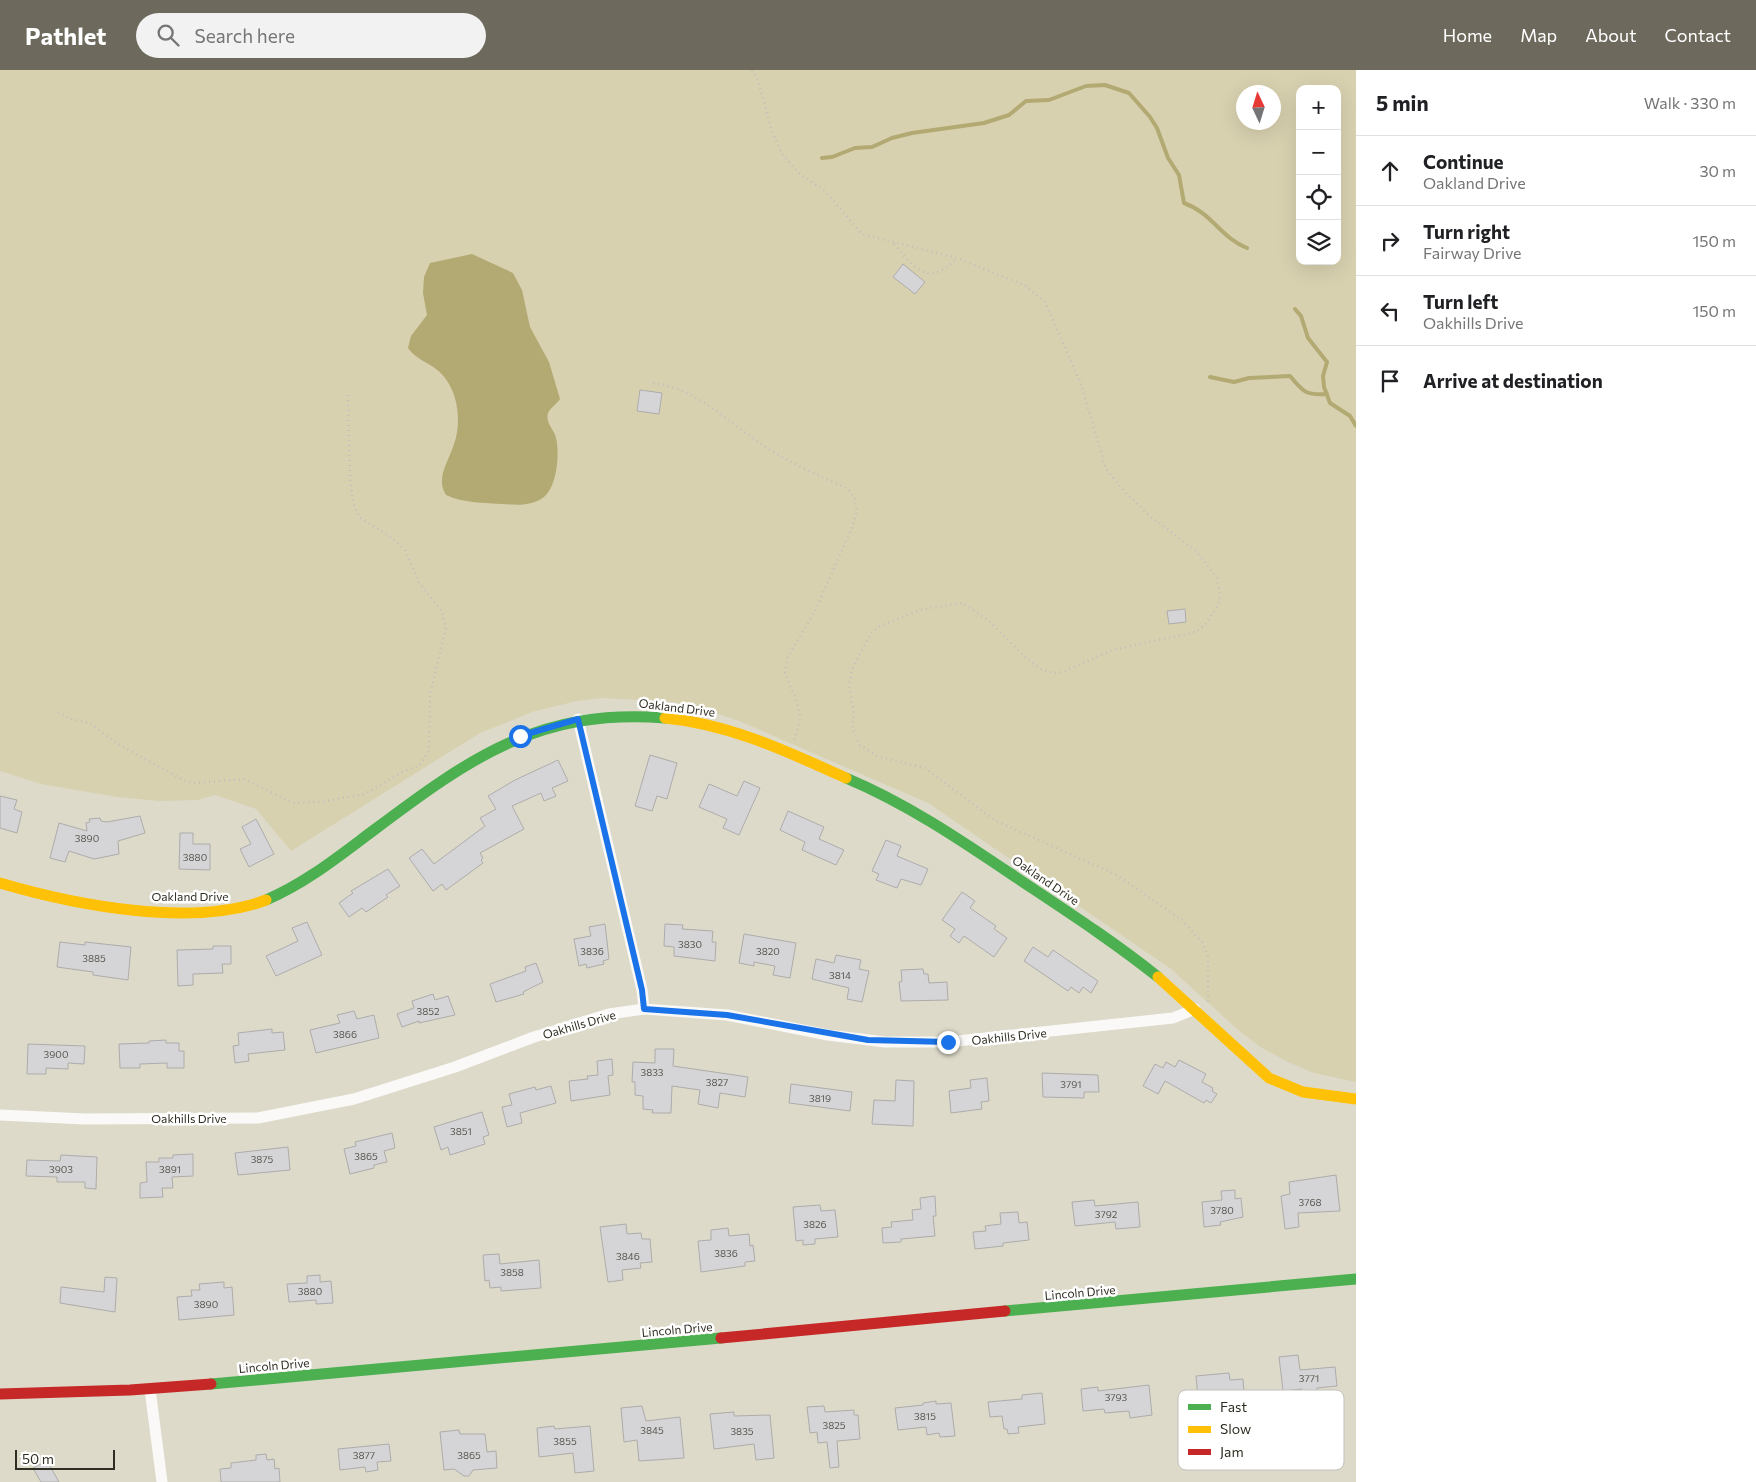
<!DOCTYPE html>
<html lang="en">
<head>
<meta charset="utf-8">
<style>
	body { margin:0; font-family:Commissioner,sans-serif; background:#f2f2f2; color:#202124 }
	.controls { position:absolute; right:15px; top:15px; display:grid; overflow:hidden; border-radius:10px; box-shadow:0 5px 20px #0002 }
	.controls button { width:45px; height:45px; display:grid; place-items:center; padding:0; border:0; border-bottom:1px solid #e0e0e0; background:#fff; color:#202124; font:25px sans-serif }
	.compass { position:absolute; left:1236px; top:15px; width:45px; height:45px; border-radius:50%; background:#fff; box-shadow:0 5px 20px #0002; rotate:356deg }
	.scale { position:absolute; left:15px; bottom:12px; width:100px; box-sizing:border-box; padding-left:5px; border:2px solid #302e22; border-top:0; font-size:14px; line-height:18px; white-space:nowrap; color:#302e22; -webkit-text-stroke:4px #fff; paint-order:stroke }
	.stop { position:absolute; width:15px; height:15px; margin:-11px; border:4px solid #1a73e8; border-radius:50%; background:#fff }
	.stop.end { background:#1a73e8; border-color:#fff; box-shadow:0 1px 5px #0008 }
	.list { margin:0; padding:0; list-style:none }
	h2 { display:flex; justify-content:space-between; align-items:center; height:65px; margin:0; padding:0 20px; font-size:21px }
	h2 small { font-size:16px; font-weight:400; color:#757577 }
	.list li { display:grid; grid-template-columns:32px 1fr auto; gap:15px; align-items:center; box-sizing:border-box; height:70px; padding:0 20px; border-top:1px solid #e0e0e0 }
	.list b { display:block; font-size:19px; white-space:nowrap }
	.list p { margin:0; font-size:16px; white-space:nowrap; color:#757577 }
	.list em { font-size:16px; font-style:normal; color:#757577 }
	.icon { flex:none; width:28px; height:28px; fill:none; stroke:currentColor; stroke-width:2; stroke-linecap:round; stroke-linejoin:round }
	.map { position:relative; flex:none; width:1356px; height:1412px; overflow:hidden }
	header { display:flex; align-items:center; gap:30px; box-sizing:border-box; height:70px; padding:0 25px; background:#6d6a5d; color:#fff }
	header strong { font-size:24px }
	nav { display:flex; gap:28px; margin-inline-start:auto; font-size:18px }
	.search { width:350px; height:45px; background:#f2f2f2; display:flex; align-items:center; gap:12px; box-sizing:border-box; padding:0 18px; border-radius:28px; color:#757577; font-size:19px }
	main { display:flex }
	aside { flex:1; background:#fff }
	.map>svg:first-child { display:block }
	.green { fill:#d8d1b0; fill-rule:evenodd }
	.water { fill:#b3a972 }
	.lines { fill:none; stroke-linecap:round; stroke-linejoin:round }
	.stream { stroke:#b3a972; stroke-width:4 }
	.building { fill:#d5d5d8; stroke:#adacaa }
	.path { stroke:#c0bfba; stroke-width:2.5; stroke-dasharray:1 4; stroke-linecap:butt }
	.street { stroke:#faf9f7; stroke-width:11 }
	.fast { stroke:#4caf50; stroke-width:11 }
	.slow { stroke:#ffc107; stroke-width:11 }
	.jam { stroke:#c62828; stroke-width:11 }
	.route { stroke:#1a73e8; stroke-width:6 }
	.labels { text-anchor:middle; dominant-baseline:central; stroke-width:5; stroke-linejoin:round; paint-order:stroke }
	.number-label { font-size:10px; fill:#595850 }
	.street-label { font-size:12px; fill:#302e22; stroke:#fff }
	.key { fill:#fff; stroke:#c1c0bd; stroke-width:1 }
	.key-label { font-size:14px; fill:#302e22 }
</style>
</head>
<body>
<header>
<strong>Pathlet</strong>
<div class="search"><svg class="icon" aria-label="search" viewBox="0 0 24 24"><circle cx="10" cy="10" r="6"/><path d="M15 15l6 6"/></svg>Search here</div>
<nav><a>Home</a><a>Map</a><a>About</a><a>Contact</a></nav>
</header>
<main>
<div class="map">
<svg width="1356" height="1412" viewBox="0 0 1356 1412">
	<rect width="100%" height="100%" fill="#dddaca"/>
	<path class="green" d="M0 0H1356V1012L1314 1003 1288 992 1260 977 1237 959 1171 899 928 733 739 651 695 636 672 632 602 628 577 631 532 642 480 663 291 781 256 739 215 725 198 730 159 731 117 727 41 714 0 701ZM1300 19H1337V191H1300ZM1244 22H1274V52H1244Z"/>
	<path class="water" d="M472 184 513 203 522 220 530 257 549 292 560 329C557 334 550 338 548 343 545 353 554 359 556 368 560 383 557 421 541 429 530 436 516 435 503 434 485 433 463 433 446 425 435 408 449 391 454 374 460 358 459 335 452 320 440 292 420 295 408 278L411 266 427 245 423 223 424 207 430 193Z"/>
	<g class="lines">
		<path class="stream" d="M822 88 832 87 855 78 872 77 892 68 912 63 984 53 1009 45 1026 31 1049 30 1086 16 1105 15 1129 23 1150 47 1157 58 1168 88 1179 105 1184 133C1212 143 1221 168 1247 178
			M1295 239 1301 246 1308 268 1327 292 1323 306 1324 317 1330 333 1350 346 1356 356
			M1210 307 1234 312 1249 308 1290 306C1303 321 1305 326 1327 324"/>
	</g>
	<path class="building" d="M903 194 925 212 915 224 893 207Z
		M640 320 662 323 659 344 637 341Z
		M1185 539 1186 552 1169 554 1167 541Z
		M650 685 677 693 667 729 657 726 652 741 635 736Z
		M558 690 568 711 552 718 556 726 544 731 541 723 512 736 524 759 480 783 483 788 481 790 483 793 446 820 442 814 433 821 409 788 422 779 434 794 485 756 480 748 496 739 488 726 515 710Z
		M744 711 760 718 739 765 723 758 727 749 699 737 709 714 737 726Z
		M0 726 17 730 14 739 22 742 17 763 0 758Z
		M788 741 824 757 819 769 844 780 836 795 802 780 805 772 780 760Z
		M140 746 145 763 118 771 119 784 94 789 69 781 65 792 50 788 59 753 87 761 86 753 90 752 89 749 100 748 101 751 107 752Z
		M256 749 274 784 249 797 240 779 251 774 242 757Z
		M180 763H193V774H210V800L179 799Z
		M886 770 901 776 897 786 928 799 921 815 901 809 897 818 876 810 879 804 872 801Z
		M388 799 400 816 386 825 388 827 366 842 362 838 349 847 339 833 353 823 351 821Z
		M962 822 975 831 970 838 996 856 994 859 1007 868 994 887 964 866 959 873 950 866 955 859 942 850Z
		M307 852 322 885 276 906 266 886 298 871 292 858Z
		M605 854 609 889 603 891 604 894 587 898 586 894 579 896 574 869 591 866 589 857Z
		M665 854 683 855 682 859 713 861 712 872H716L715 891 674 886V877L664 876Z
		M744 864 796 873 790 908 773 905 775 896 754 892V896L739 893Z
		M60 872 85 875V872L131 877 128 910 93 905V902L57 897Z
		M213 876H231V894H222L223 903 193 904V915L178 916 177 880 213 879Z
		M1033 877 1048 887 1053 880 1098 911 1091 923 1083 917 1079 923 1071 917 1068 921 1024 891Z
		M836 885 861 890 859 899 869 901 862 932 847 929 849 918 812 909 816 889 834 893Z
		M536 893 543 912 523 922 524 924 496 932 490 914 526 901 525 897Z
		M923 899 924 904H928L929 913 947 912 948 930 901 931 899 912 902 911 901 900Z
		M433 924 435 930 448 926 455 945 419 953V951L402 957 397 944 414 938 412 931Z
		M354 941 357 949 374 945 379 968 316 983 310 960 340 953 337 945Z
		M272 959V963L283 962 285 980 248 984 249 991 235 993 233 976 239 975 238 963Z
		M166 970V973H179V981H184V998H167V993L140 994V998H120L119 974 149 973V971Z
		M28 974 85 976 84 994 68 993V999L46 998V1004H27Z
		M655 979H674L673 996 748 1007 745 1027 720 1023 718 1038 698 1034 700 1020 672 1016 671 1043H652L653 1040 643 1039V1026L635 1025V1012H632L633 992 655 993Z
		M612 989 613 1005 608 1006 610 1025 571 1031 569 1011 588 1009 587 1006 598 1005 597 991Z
		M1179 990 1206 1004 1202 1012 1213 1018 1212 1021 1217 1024 1211 1033 1206 1030 1204 1033 1165 1011 1158 1024 1143 1016 1155 994 1163 998 1166 992 1175 997Z
		M1042 1003 1098 1005 1099 1022H1084V1028L1043 1027Z
		M987 1008 989 1031 981 1032 982 1039 951 1043 949 1021 971 1018 970 1010Z
		M896 1010 914 1011 913 1056 872 1054 874 1030 895 1031Z
		M791 1014 852 1022 850 1041 789 1033Z
		M551 1016 556 1033 520 1043 522 1053 507 1057 502 1037 512 1035 509 1024 535 1017 536 1020Z
		M482 1042 489 1065 483 1067 485 1074 450 1085 448 1077 441 1080 434 1057Z
		M392 1063 395 1078 384 1081 387 1092 374 1095V1098L350 1104 344 1079 356 1076 355 1072Z
		M288 1077 290 1100 238 1105 235 1083Z
		M193 1084V1106L172 1107 173 1118H162L163 1127 140 1128V1113L147 1112 146 1092H159V1088H173V1085Z
		M61 1085 97 1087 96 1119 85 1118V1112H57V1107L26 1106 27 1090 60 1091Z
		M1336 1105 1340 1141 1298 1143 1299 1157 1285 1159 1281 1126 1290 1124 1289 1112Z
		M1235 1120V1129L1241 1128 1243 1147 1220 1152 1221 1155 1204 1157 1202 1132 1222 1130 1221 1121Z
		M935 1126 936 1146H933L935 1166 901 1169V1172L883 1173 882 1158 892 1157 891 1152 913 1150 912 1140 921 1139 920 1128Z
		M1094 1130 1095 1136 1138 1132 1140 1157 1116 1159 1115 1152 1075 1156 1072 1132Z
		M820 1135 821 1141 835 1140 838 1167 815 1169V1174L803 1175V1170L796 1171 793 1137Z
		M1018 1142 1019 1153 1027 1152 1029 1170 1003 1173V1176L975 1179 973 1162 986 1161 985 1156 1001 1154 1000 1143Z
		M626 1154 627 1164 641 1163 642 1169H650L652 1192 640 1193 641 1198 622 1200 623 1210 608 1212 600 1157Z
		M728 1158 729 1166 749 1164 750 1176 753 1175 755 1191 745 1192V1196L701 1202 698 1171 711 1170V1160Z
		M499 1184 500 1194 539 1190 541 1218 501 1221V1217L490 1218 489 1210 485 1211 483 1185Z
		M320 1205V1212L331 1211 333 1233 316 1234V1230L289 1232 287 1214 307 1213V1206Z
		M105 1207 117 1208 115 1242 60 1233 61 1217 104 1222Z
		M224 1212V1218L232 1217 234 1245 179 1250 177 1227 192 1226 191 1220H200L199 1214Z
		M1298 1285 1300 1300 1335 1297 1337 1316 1317 1318V1323L1302 1325V1319L1283 1321 1279 1287Z
		M1229 1303 1230 1310 1243 1309 1244 1323 1220 1325 1222 1346 1204 1347 1202 1327H1198L1196 1306Z
		M1149 1315 1152 1345 1130 1348 1129 1341 1105 1343 1104 1339 1083 1341 1081 1319 1098 1317V1321Z
		M1042 1323 1045 1354 1018 1357 1019 1363 1008 1364 1007 1359H1004L1002 1346 990 1347 988 1332 1022 1329V1325Z
		M936 1331V1334L951 1333 955 1366 940 1367 939 1363 927 1365 926 1357 898 1360 895 1338 923 1335V1333Z
		M642 1336 646 1351 680 1347 684 1388 639 1391 637 1370 624 1372 621 1338Z
		M824 1336 825 1342 854 1340V1345H858L860 1369 837 1371 839 1397 830 1398 827 1372 818 1373 817 1362 810 1363 807 1337Z
		M734 1342V1346L770 1345 774 1388 756 1390 754 1374 714 1379 710 1344Z
		M554 1356 555 1359 590 1356 594 1401 575 1403 573 1383 539 1387 537 1358Z
		M459 1360 460 1364H485L487 1382 496 1381 497 1398 473 1400 469 1406H464L454 1399 444 1400 440 1362Z
		M389 1374 391 1391 377 1392 378 1400 366 1402 365 1397 340 1400 338 1379Z
		M266 1384 267 1390 274 1389 275 1399 279 1398 280 1412H221L220 1399 231 1398V1393L256 1390V1385Z
		M47 1391 59 1412H41L33 1398Z"/>
	<g class="lines">
		<path class="path" d="M752 0 758 10 772 61 782 84 800 104 825 121 862 164 957 188 1026 216 1045 232 1081 314 1106 399 1124 421 1150 446 1196 481 1217 508 1220 526 1219 534 1205 555 1196 562 1112 580 1063 602 1053 603 1041 599 1026 588 990 552 963 533 923 539 880 556 871 563 853 597 849 615 854 645 852 658 860 675 877 686 925 698 996 751 1115 804 1182 850 1202 872 1208 887V933
			M894 174C914 198 929 218 957 188
			M653 313C700 319 732 357 772 381 796 396 823 407 848 419L854 427 857 441 852 458 815 541 788 587 785 602 798 636 800 650 794 671
			M58 642 71 649 90 653 116 673 183 710 194 713 244 709 293 733 321 732 365 724 404 701 419 696 429 680 430 624 446 558 442 541 419 513 405 480 392 468 359 447 353 432 350 410 348 324"/>
		<path class="street" d="M578 649 642 920 644 939
			M0 1045 85 1049 258 1048 354 1029 455 997 534 967 609 944 644 939 727 945 828 965 885 972H948L1173 948 1195 939
			M150 1319 162 1412"/>
		<path class="fast" d="M846 708C908 734 962 771 1017 808 1065 840 1113 871 1158 907
			M266 830C306 813 339 786 374 760 470 688 539 638 665 648
			M1005 1241 1356 1209
			M211 1314 721 1268"/>
		<path class="slow" d="M665 648C730 654 788 682 846 708
			M0 813C75 835 192 858 266 830
			M1158 907 1269 1008 1303 1022 1356 1029"/>
		<path class="jam" d="M721 1268 1005 1241
			M0 1324 130 1320 211 1314"/>
	</g>
	<g class="lines">
		<path class="route" d="M520 666 578 649 642 920 644 939 727 945 868 970 948 972"/>
	</g>
	<g class="labels">
		<g class="number-label">
			<text x="87" y="768">3890</text>
			<text x="195" y="787">3880</text>
			<text x="690" y="874">3830</text>
			<text x="592" y="881">3836</text>
			<text x="768" y="881">3820</text>
			<text x="94" y="888">3885</text>
			<text x="840" y="905">3814</text>
			<text x="428" y="941">3852</text>
			<text x="345" y="964">3866</text>
			<text x="56" y="984">3900</text>
			<text x="652" y="1002">3833</text>
			<text x="717" y="1012">3827</text>
			<text x="1071" y="1014">3791</text>
			<text x="820" y="1028">3819</text>
			<text x="461" y="1061">3851</text>
			<text x="366" y="1086">3865</text>
			<text x="262" y="1089">3875</text>
			<text x="61" y="1099">3903</text>
			<text x="170" y="1099">3891</text>
			<text x="1310" y="1132">3768</text>
			<text x="1222" y="1140">3780</text>
			<text x="1106" y="1144">3792</text>
			<text x="815" y="1154">3826</text>
			<text x="726" y="1183">3836</text>
			<text x="628" y="1186">3846</text>
			<text x="512" y="1202">3858</text>
			<text x="310" y="1221">3880</text>
			<text x="206" y="1234">3890</text>
			<text x="1309" y="1308">3771</text>
			<text x="1116" y="1327">3793</text>
			<text x="925" y="1346">3815</text>
			<text x="834" y="1355">3825</text>
			<text x="652" y="1360">3845</text>
			<text x="742" y="1361">3835</text>
			<text x="565" y="1371">3855</text>
			<text x="364" y="1385">3877</text>
			<text x="469" y="1385">3865</text>
		</g>
		<g class="street-label">
			<text transform="translate(677 637) rotate(7)">Oakland Drive</text>
			<text transform="translate(1046 810) rotate(34)">Oakland Drive</text>
			<text x="190" y="826">Oakland Drive</text>
			<text transform="translate(579 954) rotate(-16)">Oakhills Drive</text>
			<text transform="translate(1009 966) rotate(-6)">Oakhills Drive</text>
			<text x="189" y="1048">Oakhills Drive</text>
			<text transform="translate(1080 1222) rotate(-5)">Lincoln Drive</text>
			<text transform="translate(677 1259) rotate(-5)">Lincoln Drive</text>
			<text transform="translate(274 1295) rotate(-5)">Lincoln Drive</text>
		</g>
	</g>
	<rect x="1178" y="1320" width="166" height="80" rx="8" class="key"/>
	<rect x="1188" y="1334" width="23" height="6" fill="#4caf50"/>
	<rect x="1188" y="1356" width="23" height="7" fill="#ffc107"/>
	<rect x="1188" y="1379" width="23" height="6" fill="#c62828"/>
	<g class="key-label">
		<text x="1220" y="1342">Fast</text>
		<text x="1220" y="1364">Slow</text>
		<text x="1220" y="1387">Jam</text>
	</g>
</svg>
<div class="controls">
<button>+</button>
<button>−</button>
<button><svg class="icon" aria-label="locate" viewBox="0 0 24 24"><circle cx="12" cy="12" r="6"/><path d="M12 2v4M12 18v4M2 12h4M18 12h4"/></svg></button>
<button><svg class="icon" aria-label="layers" viewBox="0 0 24 24"><path d="M12 4l9 5-9 5-9-5zM3 14l9 5 9-5"/></svg></button>
</div>
<svg class="compass" viewBox="-18 -18 36 36"><path d="M0-13l5 13h-10z" fill="#e53935"/><path d="M0 13l5-13h-10z" fill="#757577"/></svg>
<div class="scale">50 m</div>
<div class="stop" style="left:520px;top:666px"></div>
<div class="stop end" style="left:948px;top:972px"></div>
</div>
<aside>
<h2>5 min<small>Walk · 330 m</small></h2>
<ul class="list">
<li><svg class="icon" aria-label="ahead" viewBox="0 0 24 24"><path d="M12 20V5M6 11l6-6 6 6"/></svg><div><b>Continue</b><p>Oakland Drive</p></div><em>30 m</em></li>
<li><svg class="icon" aria-label="right" viewBox="0 0 24 24"><path d="M7 20v-9h11M14 6l5 5-5 5"/></svg><div><b>Turn right</b><p>Fairway Drive</p></div><em>150 m</em></li>
<li><svg class="icon" aria-label="left" viewBox="0 0 24 24"><path d="M17 20v-9H6M10 6l-5 5 5 5"/></svg><div><b>Turn left</b><p>Oakhills Drive</p></div><em>150 m</em></li>
<li><svg class="icon" aria-label="arrive" viewBox="0 0 24 24"><path d="M6 21V4h12l-3 4 3 4H6"/></svg><div><b>Arrive at destination</b></div></li>
</ul>
</aside>
</main>
</body>
</html>
